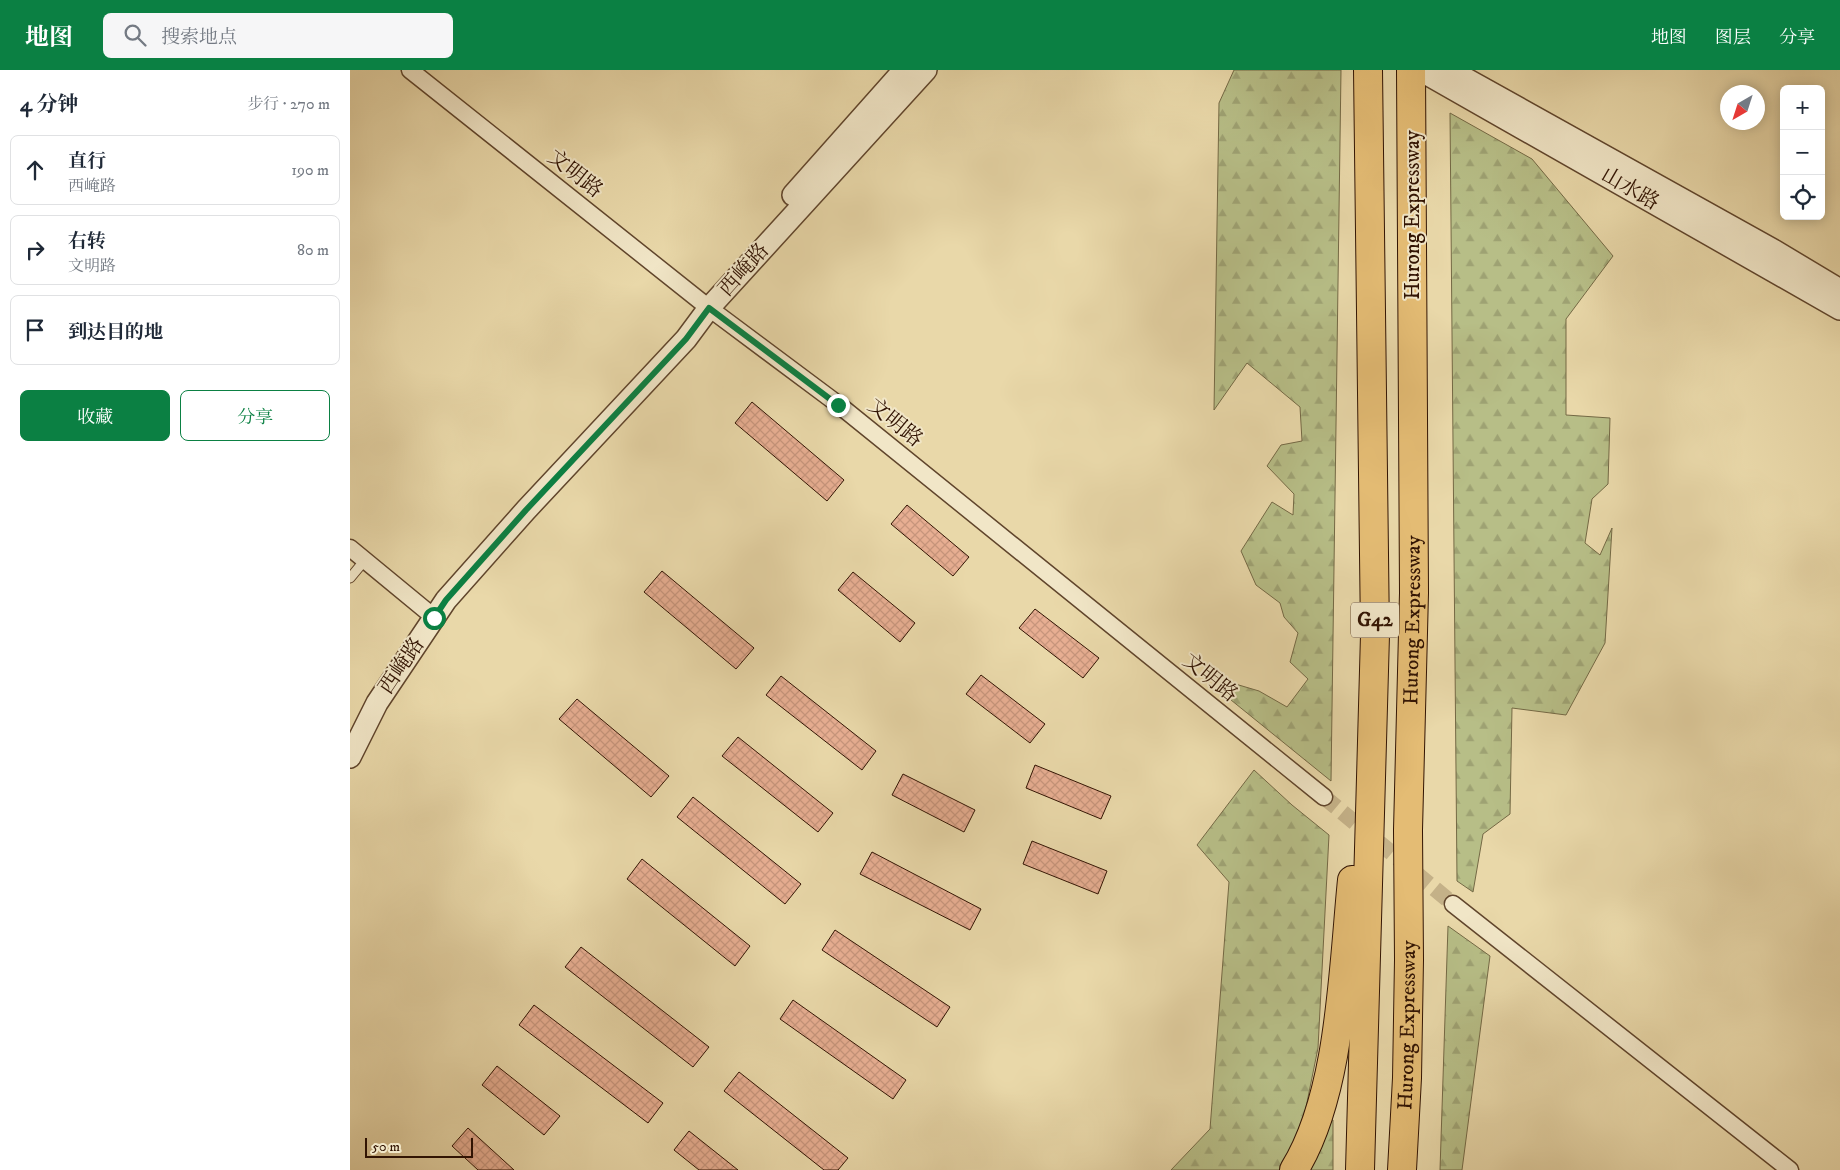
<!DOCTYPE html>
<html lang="zh">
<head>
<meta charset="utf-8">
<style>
	body { margin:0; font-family:"IM FELL DW Pica","Noto Serif SC",serif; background:#f6f6f7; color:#1f2937 }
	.controls { position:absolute; right:15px; top:15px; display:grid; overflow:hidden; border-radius:8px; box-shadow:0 2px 12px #0003 }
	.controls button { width:45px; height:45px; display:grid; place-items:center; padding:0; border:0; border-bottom:1px solid #e0e1e3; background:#fff; color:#1f2937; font:25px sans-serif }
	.compass { position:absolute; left:1370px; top:15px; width:45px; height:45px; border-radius:50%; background:#fff; box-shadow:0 2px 12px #0003; rotate:219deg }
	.scale { position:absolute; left:15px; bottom:12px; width:108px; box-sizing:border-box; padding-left:5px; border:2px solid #321403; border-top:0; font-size:14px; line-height:18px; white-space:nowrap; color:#321403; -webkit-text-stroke:4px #f1e6c7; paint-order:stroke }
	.stop { position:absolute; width:15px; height:15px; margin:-11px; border:4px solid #0b8043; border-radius:50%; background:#fff }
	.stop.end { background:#0b8043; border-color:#fff; box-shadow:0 1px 5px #0008 }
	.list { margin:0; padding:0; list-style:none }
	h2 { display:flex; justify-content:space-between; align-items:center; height:65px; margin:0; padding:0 20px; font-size:21px }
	h2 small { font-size:16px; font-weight:400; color:#747a83 }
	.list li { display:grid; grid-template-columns:32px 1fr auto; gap:15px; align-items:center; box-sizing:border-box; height:70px; margin:0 10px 10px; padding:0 10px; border:1px solid #e0e1e3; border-radius:8px }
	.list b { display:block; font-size:19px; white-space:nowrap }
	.list p { margin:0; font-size:16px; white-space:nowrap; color:#747a83 }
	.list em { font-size:16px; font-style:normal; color:#747a83 }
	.actions { display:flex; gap:10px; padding:15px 20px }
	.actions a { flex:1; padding:11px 0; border:1px solid #0b8043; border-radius:8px; text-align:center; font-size:18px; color:#0b8043 }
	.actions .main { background:#0b8043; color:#fff }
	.icon { flex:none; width:28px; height:28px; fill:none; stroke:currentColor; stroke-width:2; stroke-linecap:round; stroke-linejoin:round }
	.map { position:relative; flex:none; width:1490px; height:1100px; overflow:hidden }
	header { display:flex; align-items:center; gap:30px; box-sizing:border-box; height:70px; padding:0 25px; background:#0b8043; color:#fff }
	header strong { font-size:24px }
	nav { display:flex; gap:28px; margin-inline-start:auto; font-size:18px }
	.search { width:350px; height:45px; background:#f6f6f7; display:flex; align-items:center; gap:12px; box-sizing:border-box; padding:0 18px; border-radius:8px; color:#747a83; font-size:19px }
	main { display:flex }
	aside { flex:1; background:#fff }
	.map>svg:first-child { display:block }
	.forest { fill:url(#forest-firs); stroke:#746945 }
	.building { fill:url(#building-cross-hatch); stroke:#321403 }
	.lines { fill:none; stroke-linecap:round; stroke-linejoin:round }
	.minor-tunnel { stroke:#c4b188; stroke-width:16; stroke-dasharray:16 8; stroke-linecap:butt }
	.service-casing { stroke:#60452c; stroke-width:11 }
	.minor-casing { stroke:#60452c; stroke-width:19 }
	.tertiary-casing { stroke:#60452c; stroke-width:24 }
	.motorway-casing { stroke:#321403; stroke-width:30 }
	.service { stroke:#f1e6c7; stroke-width:9 }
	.minor { stroke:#f1e6c7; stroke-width:16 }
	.tertiary { stroke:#f1e6c7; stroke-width:21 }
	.motorway { stroke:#e4bc74; stroke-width:28 }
	.route { stroke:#0b8043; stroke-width:6 }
	.labels { text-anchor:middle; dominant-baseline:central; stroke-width:4; stroke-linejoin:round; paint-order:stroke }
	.shield { fill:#f1e6c7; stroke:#6b533e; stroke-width:1 }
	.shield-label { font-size:20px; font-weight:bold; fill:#321403 }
	.street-label { font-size:21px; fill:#321403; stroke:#f1e6c7 }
</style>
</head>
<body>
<header>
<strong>地图</strong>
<div class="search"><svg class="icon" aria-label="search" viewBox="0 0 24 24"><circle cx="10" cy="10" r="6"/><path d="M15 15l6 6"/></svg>搜索地点</div>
<nav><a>地图</a><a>图层</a><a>分享</a></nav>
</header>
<main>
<aside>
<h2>4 分钟<small>步行 · 270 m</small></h2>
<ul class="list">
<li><svg class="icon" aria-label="ahead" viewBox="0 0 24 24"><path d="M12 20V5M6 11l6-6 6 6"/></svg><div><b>直行</b><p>西崦路</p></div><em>190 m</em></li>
<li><svg class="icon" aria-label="right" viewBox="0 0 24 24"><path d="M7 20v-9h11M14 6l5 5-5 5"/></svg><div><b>右转</b><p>文明路</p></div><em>80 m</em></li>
<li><svg class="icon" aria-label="arrive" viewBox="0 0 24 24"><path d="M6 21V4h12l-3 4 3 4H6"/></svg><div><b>到达目的地</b></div></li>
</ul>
<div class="actions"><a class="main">收藏</a><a>分享</a></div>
</aside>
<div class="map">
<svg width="1490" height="1100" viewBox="0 0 1490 1100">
	<defs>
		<pattern id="forest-firs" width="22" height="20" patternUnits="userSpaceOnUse" patternTransform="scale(1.25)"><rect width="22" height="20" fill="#b7be87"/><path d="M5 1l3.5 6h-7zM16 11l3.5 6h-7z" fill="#9ea273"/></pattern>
		<pattern id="building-cross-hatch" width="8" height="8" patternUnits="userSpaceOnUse" patternTransform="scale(1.25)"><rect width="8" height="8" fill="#e7ae92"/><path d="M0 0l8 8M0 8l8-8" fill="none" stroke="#c7957c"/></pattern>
	</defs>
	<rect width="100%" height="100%" fill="#e9d8a9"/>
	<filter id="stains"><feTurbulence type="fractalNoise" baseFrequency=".004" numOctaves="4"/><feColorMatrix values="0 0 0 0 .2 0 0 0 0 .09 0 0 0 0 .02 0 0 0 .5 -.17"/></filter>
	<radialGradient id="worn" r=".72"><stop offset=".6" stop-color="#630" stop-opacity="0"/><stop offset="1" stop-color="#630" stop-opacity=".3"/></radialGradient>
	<path class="forest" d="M884 0H991L981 711 881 630 882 613 909 621 937 637 958 609 940 592 948 563 934 547 930 533 906 515 891 481 922 432 943 445 944 424 917 396 931 375 952 371 950 337 897 293 864 340 869 33Z
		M1100 43 1182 89 1263 186 1216 249V345L1260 348 1258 414 1242 429 1235 473 1250 485 1262 458 1255 573 1216 645 1162 638 1160 744 1133 764 1123 822 1107 811Z
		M904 700 942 735 979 765 968 978 953 1052 930 1100H821L860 1059 879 812 847 775Z
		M1098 856 1140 886 1112 1100H1090Z
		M977 1050H983V1100H958Z"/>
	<path class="building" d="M402 332 494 410 477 431 385 353Z
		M557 435 619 487 603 506 541 454Z
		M312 501 404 578 386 599 294 522Z
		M503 502 565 553 550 572 488 520Z
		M685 539 749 588 733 608 669 558Z
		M631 605 695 654 680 673 616 624Z
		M431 606 526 681 512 700 416 625Z
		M227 629 319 706 301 727 209 649Z
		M388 667 483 743 468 762 372 686Z
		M685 695 761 726 751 749 676 718Z
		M553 704 625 740 614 762 542 725Z
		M343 727 451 814 435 834 327 747Z
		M682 771 757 801 748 824 673 794Z
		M522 782 631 839 620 860 510 804Z
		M292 789 400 876 385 896 277 809Z
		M485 860 600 937 587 957 472 880Z
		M231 877 359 977 343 997 215 897Z
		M443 930 556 1010 543 1029 430 949Z
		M184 935 313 1033 298 1053 169 955Z
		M147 996 210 1046 194 1065 132 1015Z
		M389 1002 498 1088 488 1100H474L374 1021Z
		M118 1058 164 1100H128L102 1076Z
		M339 1061 388 1100H349L324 1080Z"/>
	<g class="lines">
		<path class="minor-tunnel" d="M974 727 1103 834"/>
		<defs>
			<path id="service" d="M0 508 15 490"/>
			<path id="minor" d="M60 0 359 238 489 335 974 727
				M0 478 85 548
				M1103 834 1440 1100"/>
			<path id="tertiary" d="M1070 0 1490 239
				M1100 0 1425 181 1490 220
				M443 125 554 0
				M0 687 27 633 96 530 176 440 336 269 359 238 576 0"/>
			<g id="motorway">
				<path d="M944 1100C991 1024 993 899 1002 810"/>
				<path d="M1010 1100 1025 565 1018 0"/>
				<path id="s1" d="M1052 1100 1057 1008 1059 890 1058 760 1064 523 1061 0"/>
			</g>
		</defs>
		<use href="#service" class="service-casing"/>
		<use href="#minor" class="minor-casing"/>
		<use href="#tertiary" class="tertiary-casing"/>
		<use href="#motorway" class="motorway-casing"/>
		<use href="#service" class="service"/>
		<use href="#minor" class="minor"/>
		<use href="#tertiary" class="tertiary"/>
		<use href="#motorway" class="motorway"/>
	</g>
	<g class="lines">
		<path class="route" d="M84 548 96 530 176 440 336 269 359 238 488 335"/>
	</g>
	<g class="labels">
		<rect class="shield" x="1001" y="532.5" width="48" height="35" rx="4"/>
		<g class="shield-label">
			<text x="1025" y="550">G42</text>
		</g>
		<g class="street-label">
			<text transform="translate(225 104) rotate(38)">文明路</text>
			<text transform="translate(1280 119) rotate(30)">山水路</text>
			<text transform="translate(1063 145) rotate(-90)">Hurong Expressway</text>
			<text transform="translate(394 200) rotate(-48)">西崦路</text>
			<text transform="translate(545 353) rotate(39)">文明路</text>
			<text stroke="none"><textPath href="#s1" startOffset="550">Hurong Expressway</textPath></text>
			<text transform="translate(52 596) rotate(-56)">西崦路</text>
			<text transform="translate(860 608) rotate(39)">文明路</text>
			<text stroke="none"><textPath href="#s1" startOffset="145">Hurong Expressway</textPath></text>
		</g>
	</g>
	<rect width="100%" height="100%" filter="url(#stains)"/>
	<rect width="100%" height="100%" fill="url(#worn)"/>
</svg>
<div class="controls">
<button>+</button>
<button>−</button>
<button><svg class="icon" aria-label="locate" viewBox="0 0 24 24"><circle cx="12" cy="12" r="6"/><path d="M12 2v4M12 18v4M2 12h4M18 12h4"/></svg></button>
</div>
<svg class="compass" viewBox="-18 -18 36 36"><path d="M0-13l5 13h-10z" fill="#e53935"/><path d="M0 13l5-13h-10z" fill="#747a83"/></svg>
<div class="scale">50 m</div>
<div class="stop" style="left:84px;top:548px"></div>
<div class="stop end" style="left:488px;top:335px"></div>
</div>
</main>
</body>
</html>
